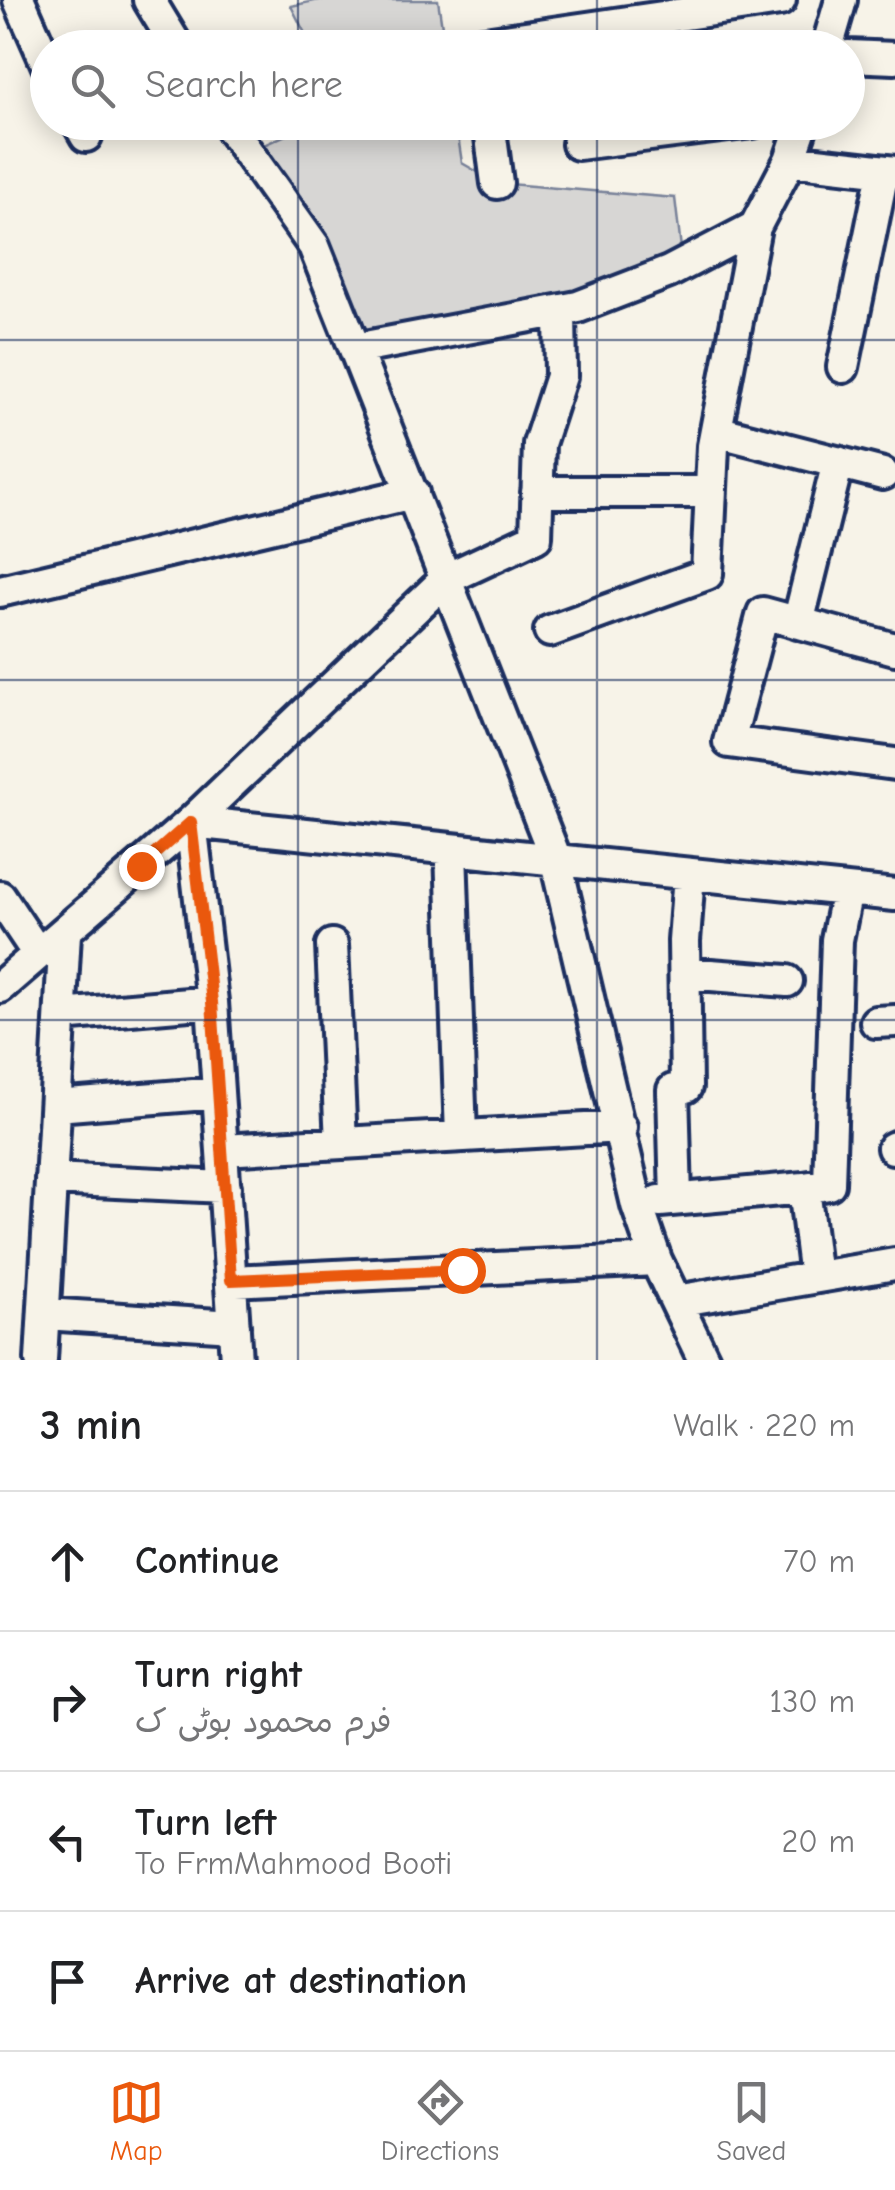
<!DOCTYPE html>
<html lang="en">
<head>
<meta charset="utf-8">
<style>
	body { margin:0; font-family:"Comic Neue","Playpen Sans Arabic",sans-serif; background:#f2f2f2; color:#202124 }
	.stop { position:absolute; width:30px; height:30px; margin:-22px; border:8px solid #ea580c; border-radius:50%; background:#fff }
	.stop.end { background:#ea580c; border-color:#fff; box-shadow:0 2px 10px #0008 }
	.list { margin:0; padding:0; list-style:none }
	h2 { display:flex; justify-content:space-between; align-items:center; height:130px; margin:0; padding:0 40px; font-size:42px }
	h2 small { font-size:32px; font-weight:400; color:#757577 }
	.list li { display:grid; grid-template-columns:65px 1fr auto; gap:30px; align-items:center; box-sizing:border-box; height:140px; padding:0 40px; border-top:2px solid #e0e0e0 }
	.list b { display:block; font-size:38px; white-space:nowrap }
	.list p { margin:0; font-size:32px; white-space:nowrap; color:#757577 }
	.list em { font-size:32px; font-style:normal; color:#757577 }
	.icon { flex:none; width:55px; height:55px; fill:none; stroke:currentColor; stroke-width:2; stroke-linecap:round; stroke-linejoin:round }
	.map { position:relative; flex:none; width:895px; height:1360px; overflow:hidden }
	.search { position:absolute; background:#fff; box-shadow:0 5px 25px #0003; left:30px; right:30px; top:30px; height:110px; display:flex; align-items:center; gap:25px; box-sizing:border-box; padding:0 35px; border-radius:55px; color:#757577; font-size:38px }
	.sheet { height:690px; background:#fff }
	nav { display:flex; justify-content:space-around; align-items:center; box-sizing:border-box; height:140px; border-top:2px solid #e0e0e0; background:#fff; font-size:28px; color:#757577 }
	nav a { display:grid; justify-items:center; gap:5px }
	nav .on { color:#ea580c }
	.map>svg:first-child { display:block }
	.green { fill:#d7d6d4; stroke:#798299; stroke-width:2.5 }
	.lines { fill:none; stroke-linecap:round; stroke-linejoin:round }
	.minor-casing { stroke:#1b2f5e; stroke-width:38 }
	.minor { stroke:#f7f3e8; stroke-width:30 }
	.route { stroke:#ea580c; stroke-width:12 }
	.grid { fill:none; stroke:#1b2f5e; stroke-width:2.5; stroke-opacity:0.55 }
</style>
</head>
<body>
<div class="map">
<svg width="895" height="1360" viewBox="0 0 895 1360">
	<rect width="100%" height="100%" fill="#f7f3e8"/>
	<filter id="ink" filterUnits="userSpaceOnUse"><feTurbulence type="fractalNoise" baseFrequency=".01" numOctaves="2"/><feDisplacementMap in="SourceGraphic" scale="20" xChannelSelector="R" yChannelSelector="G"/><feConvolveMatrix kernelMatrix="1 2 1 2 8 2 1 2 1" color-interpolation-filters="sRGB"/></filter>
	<g filter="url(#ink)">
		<path class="green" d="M319 0H438L445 47H312L291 6Z
			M312 123H456L462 163 497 183 675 198 683 265 355 349 246 153Z"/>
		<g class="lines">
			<defs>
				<path id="minor" d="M19 0 48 66
					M149 0 178 48
					M479 48 478 44 780 0
					M827 48 841 0
					M848 56 895 58
					M78 122 86 136
					M226 122 314 246 355 349
					M489 122 497 183
					M578 144 753 122
					M790 160 895 172
					M843 367 883 172
					M716 431 883 474
					M537 492H709
					M0 591 413 493
					M798 623 838 462
					M550 631 707 574 713 446 755 227
					M895 649 763 613 729 742 895 764
					M191 822 895 895
					M191 822 212 1002 236 1360
					M451 851 461 1136
					M0 897 38 954
					M332 945 341 1143
					M685 973 787 981
					M0 987 191 822 446 579 536 537 539 444 561 376 560 311
					M61 1015 212 1002
					M876 1022 895 1021
					M56 1106 218 1093
					M893 1148 895 1147
					M222 1150 621 1127
					M51 1179 225 1187
					M804 1188 829 1184 837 940 847 890
					M676 1199 673 1090 686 1087 684 941 689 874
					M660 1201 804 1188 815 1277
					M231 1281 656 1260
					M676 1301 895 1264
					M44 1314 234 1326
					M41 1360 65 933
					M704 1360 656 1260 637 1205 555 857 355 349 578 307 669 272 755 227 790 160 803 122"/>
			</defs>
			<use href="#minor" class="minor-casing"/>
			<use href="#minor" class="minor"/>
		</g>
	</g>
	<g class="lines" filter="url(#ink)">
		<path class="route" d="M141 866 191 822 212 1002 231 1280 462 1270"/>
	</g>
	<path class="grid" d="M298 0V48M597 0V48M298 122V1360M597 122V1360M0 340H895M0 680H895M0 1020H895"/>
</svg>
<div class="stop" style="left:462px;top:1270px"></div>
<div class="stop end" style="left:141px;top:866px"></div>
<div class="search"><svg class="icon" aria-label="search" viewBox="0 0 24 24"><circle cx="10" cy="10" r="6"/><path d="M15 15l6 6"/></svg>Search here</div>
</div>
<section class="sheet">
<h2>3 min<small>Walk · 220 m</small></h2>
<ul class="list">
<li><svg class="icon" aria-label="ahead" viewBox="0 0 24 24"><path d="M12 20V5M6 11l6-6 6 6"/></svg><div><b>Continue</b></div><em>70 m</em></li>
<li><svg class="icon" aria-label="right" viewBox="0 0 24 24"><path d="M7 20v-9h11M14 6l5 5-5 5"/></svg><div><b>Turn right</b><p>فرم محمود بوٹی ک</p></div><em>130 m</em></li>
<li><svg class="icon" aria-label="left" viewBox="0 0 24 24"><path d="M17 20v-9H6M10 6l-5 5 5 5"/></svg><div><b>Turn left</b><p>To FrmMahmood Booti</p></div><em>20 m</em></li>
<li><svg class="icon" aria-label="arrive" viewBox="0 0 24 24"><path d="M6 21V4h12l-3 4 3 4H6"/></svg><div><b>Arrive at destination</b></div></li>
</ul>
</section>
<nav>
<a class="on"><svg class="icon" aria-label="map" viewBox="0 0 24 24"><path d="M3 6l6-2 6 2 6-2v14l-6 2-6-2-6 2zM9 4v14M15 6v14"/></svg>Map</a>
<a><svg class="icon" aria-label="directions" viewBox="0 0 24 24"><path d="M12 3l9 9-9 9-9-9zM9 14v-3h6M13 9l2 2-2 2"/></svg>Directions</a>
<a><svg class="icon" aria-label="saved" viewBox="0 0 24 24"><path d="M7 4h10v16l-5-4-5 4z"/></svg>Saved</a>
</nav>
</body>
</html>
